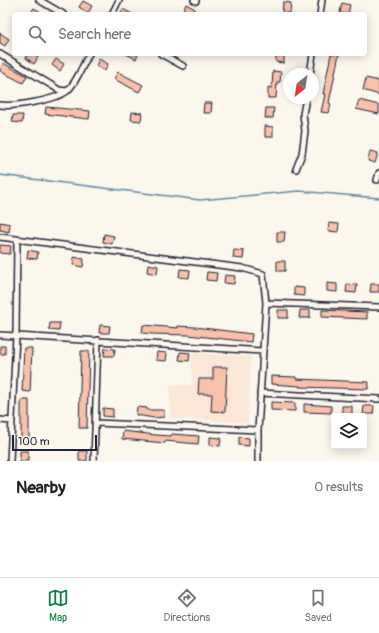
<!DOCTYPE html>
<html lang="en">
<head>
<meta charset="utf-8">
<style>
	body { margin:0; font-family:Pangolin,sans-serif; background:#f6f6f6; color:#202124 }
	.controls { position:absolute; right:12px; bottom:12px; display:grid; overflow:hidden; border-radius:4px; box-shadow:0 2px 10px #0003 }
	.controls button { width:36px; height:36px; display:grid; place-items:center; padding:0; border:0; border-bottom:1px solid #e0e0e0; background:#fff; color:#202124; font:20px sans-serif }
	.compass { position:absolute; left:283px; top:68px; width:36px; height:36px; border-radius:50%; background:#fff; box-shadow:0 2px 10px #0003; rotate:210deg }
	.scale { position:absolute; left:12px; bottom:10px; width:85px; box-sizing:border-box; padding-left:4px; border:2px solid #22223b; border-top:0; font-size:11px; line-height:14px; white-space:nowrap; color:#22223b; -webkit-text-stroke:3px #fbf7ec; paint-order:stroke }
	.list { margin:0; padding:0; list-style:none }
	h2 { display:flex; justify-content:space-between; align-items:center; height:52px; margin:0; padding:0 16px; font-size:17px }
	h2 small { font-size:13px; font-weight:400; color:#757577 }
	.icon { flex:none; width:22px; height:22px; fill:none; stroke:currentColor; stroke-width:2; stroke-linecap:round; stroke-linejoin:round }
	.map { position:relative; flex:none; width:379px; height:461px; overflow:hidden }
	.search { position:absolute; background:#fff; box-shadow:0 2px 10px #0003; left:12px; right:12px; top:12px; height:44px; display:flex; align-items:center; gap:10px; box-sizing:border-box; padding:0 14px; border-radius:4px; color:#757577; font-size:15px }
	.sheet { height:116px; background:#fff }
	nav { display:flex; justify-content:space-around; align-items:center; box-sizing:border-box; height:56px; border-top:1px solid #e0e0e0; background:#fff; font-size:11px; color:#757577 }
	nav a { display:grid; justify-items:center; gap:2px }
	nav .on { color:#0b8043 }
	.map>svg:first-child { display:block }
	.built { fill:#fae7d8 }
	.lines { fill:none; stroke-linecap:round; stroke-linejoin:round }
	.stream { stroke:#5f89a3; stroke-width:1.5 }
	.building { fill:#f7c1aa; stroke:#22223b }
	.street-casing { stroke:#22223b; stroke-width:8 }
	.street { stroke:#fbf7ec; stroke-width:5 }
</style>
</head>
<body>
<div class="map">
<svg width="379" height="461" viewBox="0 0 379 461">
	<rect width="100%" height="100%" fill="#fbf7ec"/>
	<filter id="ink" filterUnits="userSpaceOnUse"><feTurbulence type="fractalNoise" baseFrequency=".025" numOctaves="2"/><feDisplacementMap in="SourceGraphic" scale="8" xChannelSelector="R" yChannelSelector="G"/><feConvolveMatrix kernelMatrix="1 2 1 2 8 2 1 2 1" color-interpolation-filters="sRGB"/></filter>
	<g filter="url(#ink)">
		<path class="built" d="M192 353 251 356 248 423 170 418V385H192Z"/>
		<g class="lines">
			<path class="stream" d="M0 175 200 200 299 191 379 198"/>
		</g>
		<path class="building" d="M83 1 92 6 88 13 79 7Z
			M283 2 291 3 290 13H282Z
			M342 3 350 5 348 14 340 13Z
			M186 4 195 9 193 14H188L183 11Z
			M34 8 44 14H30Z
			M123 9 132 14H120Z
			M0 33 9 39 5 46 0 43Z
			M28 54H34L38 57 34 64 26 58Z
			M126 54H138L136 59Z
			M276 54H284V63L276 62Z
			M331 54H339L329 103 331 104 329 113 321 112 325 94H323Z
			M56 59 64 64 60 71 52 65Z
			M99 59 108 64 105 71 96 66Z
			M3 63 27 76 23 83 0 71Z
			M273 71 281 72 280 82H277L276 98H268V87L272 88Z
			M118 72 143 85 139 92 114 79Z
			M366 78 379 81V95L363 90Z
			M359 100 379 105V114L356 109Z
			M204 103H212L211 113H203Z
			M46 107 90 111 89 119 45 114Z
			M266 108H274L273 118H265Z
			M132 112 142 113 141 121 131 120Z
			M13 115H23L22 123 12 122Z
			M265 126 273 127V137H265Z
			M370 151 378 153 375 163 368 161Z
			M0 222 10 224 9 232 0 230Z
			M329 223 339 224 338 232 328 231Z
			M277 232H285L284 242H277Z
			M104 234 114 236 112 244 103 242Z
			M0 245 11 246 10 254 0 253Z
			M28 250 38 252 37 259 27 258Z
			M234 250 244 251 243 259 233 258Z
			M74 257 84 259 83 267 73 265Z
			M277 261H285V271H277Z
			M148 264 158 266 157 274 147 272Z
			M180 269 190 270 189 278 179 277Z
			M207 272 217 273 216 281 206 280Z
			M225 275 235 276 234 284 224 283Z
			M327 283 337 284V292L327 291Z
			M347 284 357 285 356 293 346 292Z
			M371 284H379V292H370Z
			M294 287 304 288V296L294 295Z
			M278 310H288V318H278Z
			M300 310H310V318H299Z
			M322 310 367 312V319L322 317Z
			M50 323H60L59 331 49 330Z
			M100 325 110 326 109 333H99Z
			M143 325 178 328V326L195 327 252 334 251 342 188 335 152 334 142 333Z
			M0 346H5V354H0Z
			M24 348H32L30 392 22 391Z
			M105 348 115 349 114 356H104Z
			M81 351H89L87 428H79Z
			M157 352 167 353 166 361 156 360Z
			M180 352 190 353 189 361 179 360Z
			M213 367H227L225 412 211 411 212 394H198L199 379H213Z
			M271 376 296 377V379L369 382 368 389 299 387 300 386 271 384Z
			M21 400H29V442H21Z
			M271 402 295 403V411L271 410Z
			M304 404 331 406V413L304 412Z
			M342 406H352V414H342Z
			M364 406H374L373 414H363Z
			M137 407 147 408V410H164V417L154 418 136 415Z
			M103 408 113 409V417L103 416Z
			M123 431 156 435 171 436 172 434 199 436 198 444 165 441V443L122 439Z
			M210 437 221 438 220 446 210 445Z
			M239 437 249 438V446L239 445Z
			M20 451H28V461H20Z
			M79 451H87V461H79Z"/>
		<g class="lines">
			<defs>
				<path id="street" d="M39 0 63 14
					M194 0 196 1
					M112 14 119 0
					M320 14 322 0
					M0 54 51 85 59 90 67 91
					M161 54 183 66
					M310 74 313 54
					M0 105C14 107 56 100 67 91 76 84 83 64 89 54
					M296 169 302 154 305 131 303 114 306 98
					M377 180 379 173
					M0 237 242 268 263 274 266 303
					M0 335 263 351
					M260 393 379 399
					M0 420 12 421
					M96 423 258 430
					M10 461 16 335 17 240
					M94 461 98 340
					M258 461V430L266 303 379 307"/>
			</defs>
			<use href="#street" class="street-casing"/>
			<use href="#street" class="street"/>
		</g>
	</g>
</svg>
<div class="controls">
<button><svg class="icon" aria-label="layers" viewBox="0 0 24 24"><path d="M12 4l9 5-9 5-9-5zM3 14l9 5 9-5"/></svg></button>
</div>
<svg class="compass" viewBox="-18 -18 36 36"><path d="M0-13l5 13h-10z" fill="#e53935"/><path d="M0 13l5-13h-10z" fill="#757577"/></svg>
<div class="scale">100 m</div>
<div class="search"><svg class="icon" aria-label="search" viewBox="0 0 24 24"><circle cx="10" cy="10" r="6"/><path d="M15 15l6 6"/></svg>Search here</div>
</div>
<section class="sheet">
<h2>Nearby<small>0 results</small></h2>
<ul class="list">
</ul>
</section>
<nav>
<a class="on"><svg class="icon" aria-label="map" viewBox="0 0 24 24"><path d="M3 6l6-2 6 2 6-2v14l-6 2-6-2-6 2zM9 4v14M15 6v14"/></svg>Map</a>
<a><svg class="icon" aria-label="directions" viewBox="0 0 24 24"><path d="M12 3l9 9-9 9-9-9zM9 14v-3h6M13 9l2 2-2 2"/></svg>Directions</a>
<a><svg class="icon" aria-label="saved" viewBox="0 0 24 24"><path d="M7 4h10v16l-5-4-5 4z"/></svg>Saved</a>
</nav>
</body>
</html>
